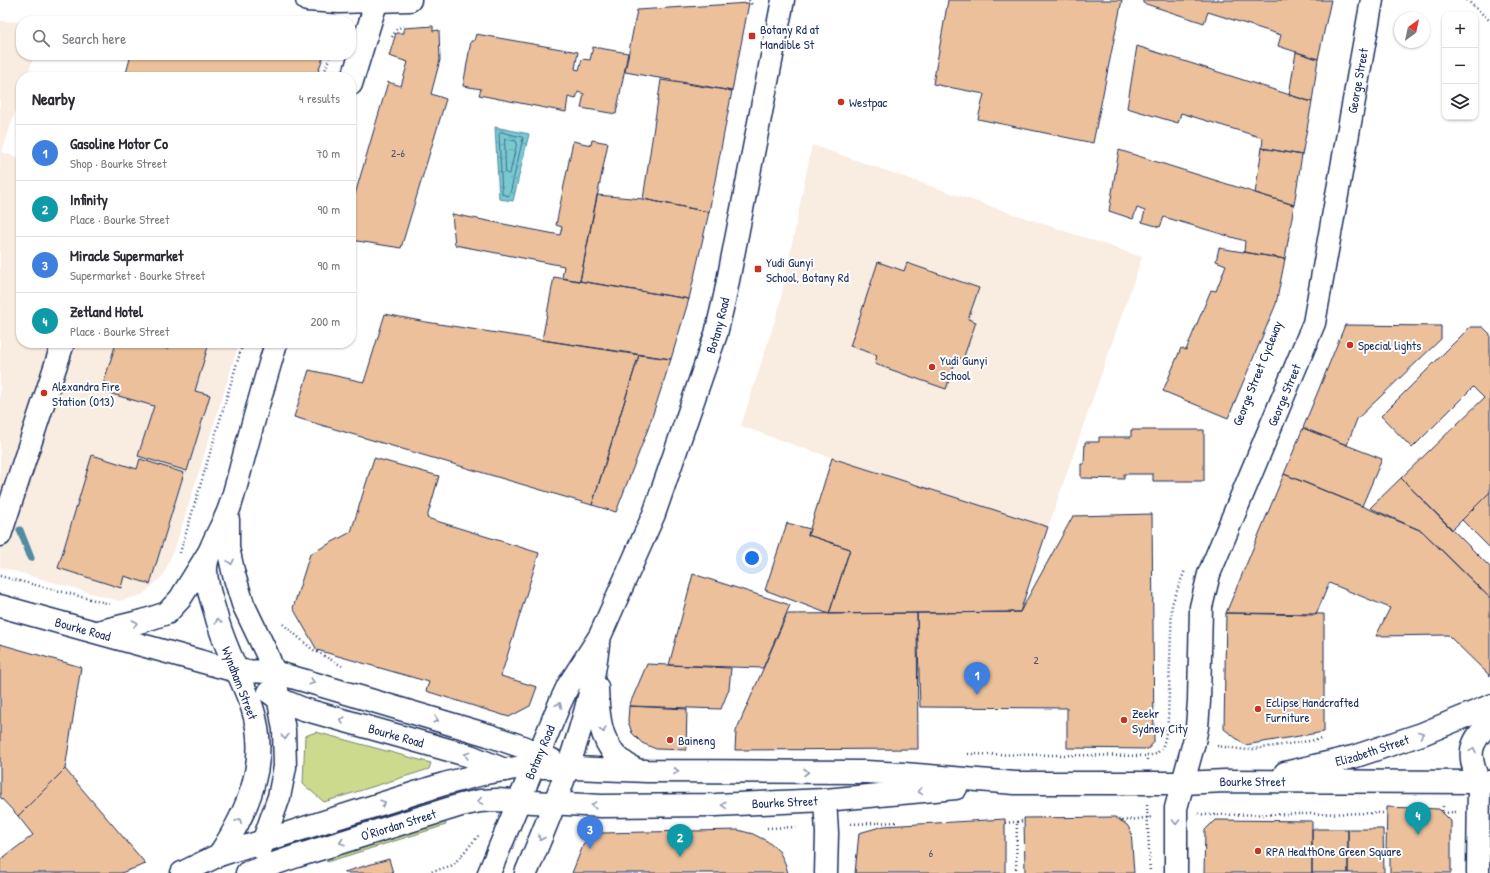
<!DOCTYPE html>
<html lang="en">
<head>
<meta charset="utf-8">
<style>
	body { margin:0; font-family:"Patrick Hand",sans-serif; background:#f2f2f3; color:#2b2b33 }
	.controls { position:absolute; right:12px; top:12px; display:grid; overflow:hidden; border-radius:8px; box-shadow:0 1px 3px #0004 }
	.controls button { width:36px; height:36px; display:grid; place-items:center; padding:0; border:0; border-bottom:1px solid #e1e1e2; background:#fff; color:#2b2b33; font:20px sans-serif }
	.compass { position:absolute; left:1394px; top:12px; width:36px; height:36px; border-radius:50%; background:#fff; box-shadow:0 1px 3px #0004; rotate:33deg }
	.you { position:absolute; left:752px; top:558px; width:14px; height:14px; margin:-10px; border:3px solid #fff; border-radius:50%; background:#1a73e8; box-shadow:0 0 0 6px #1a73e833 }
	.badge { display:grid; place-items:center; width:26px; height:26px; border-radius:50%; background:#c8321e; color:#fff; font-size:13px; font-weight:700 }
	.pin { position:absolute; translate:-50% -33px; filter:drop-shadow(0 1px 2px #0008) }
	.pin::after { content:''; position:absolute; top:21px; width:14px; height:12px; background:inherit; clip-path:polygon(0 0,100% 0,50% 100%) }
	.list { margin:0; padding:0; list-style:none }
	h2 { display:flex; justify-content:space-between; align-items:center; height:52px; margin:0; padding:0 16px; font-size:17px }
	h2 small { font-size:13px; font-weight:400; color:#7c7c81 }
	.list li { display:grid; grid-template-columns:26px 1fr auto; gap:12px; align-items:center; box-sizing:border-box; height:56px; padding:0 16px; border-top:1px solid #e1e1e2 }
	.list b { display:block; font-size:15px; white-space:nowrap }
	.list p { margin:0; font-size:13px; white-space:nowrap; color:#7c7c81 }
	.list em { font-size:13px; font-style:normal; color:#7c7c81 }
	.icon { flex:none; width:22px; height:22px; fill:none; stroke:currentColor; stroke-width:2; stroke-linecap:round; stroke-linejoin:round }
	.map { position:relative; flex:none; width:1490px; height:873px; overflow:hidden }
	.search { position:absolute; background:#fff; box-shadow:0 1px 3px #0004; left:16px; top:16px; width:340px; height:44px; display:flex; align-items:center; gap:10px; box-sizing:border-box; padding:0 14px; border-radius:16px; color:#7c7c81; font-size:15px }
	.panel { position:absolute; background:#fff; box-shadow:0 1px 3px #0004; left:16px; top:72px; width:340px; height:276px; border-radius:16px }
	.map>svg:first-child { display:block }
	.built { fill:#f9ece1 }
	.green { fill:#ccda8d; stroke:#748476 }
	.water { fill:url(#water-ripples); stroke:#538ba3 }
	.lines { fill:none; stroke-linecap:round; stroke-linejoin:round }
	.shore { stroke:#416d8c; stroke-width:1 }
	.stream { stroke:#538ba3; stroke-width:7 }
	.building { fill:#ebc09b; stroke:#1b2f5e }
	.minor-casing { stroke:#1b2f5e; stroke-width:25 }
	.major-casing { stroke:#1b2f5e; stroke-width:25 }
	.path { stroke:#1b2f5e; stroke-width:2.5; stroke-dasharray:1 3; stroke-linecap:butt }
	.minor { stroke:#fff; stroke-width:22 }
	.major { stroke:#fff; stroke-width:22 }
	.oneway { stroke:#8d97ae }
	.poi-dot { fill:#c8321e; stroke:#fff; stroke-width:1.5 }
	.labels { text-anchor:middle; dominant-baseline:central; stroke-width:4; stroke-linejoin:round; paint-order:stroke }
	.number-label { font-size:11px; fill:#4f536d }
	.poi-label { font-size:13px; fill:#1b2f5e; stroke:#fff; text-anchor:start }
	.street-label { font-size:13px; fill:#1b2f5e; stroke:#fff }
</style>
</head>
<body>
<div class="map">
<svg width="1490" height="873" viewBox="0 0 1490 873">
	<defs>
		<pattern id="water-ripples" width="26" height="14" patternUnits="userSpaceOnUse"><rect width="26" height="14" fill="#79c9d1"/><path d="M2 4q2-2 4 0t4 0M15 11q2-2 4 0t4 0" fill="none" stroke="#62a4ad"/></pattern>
	</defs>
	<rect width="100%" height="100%" fill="#fff"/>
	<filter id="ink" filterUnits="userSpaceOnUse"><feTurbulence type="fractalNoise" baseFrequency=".025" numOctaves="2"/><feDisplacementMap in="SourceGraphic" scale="8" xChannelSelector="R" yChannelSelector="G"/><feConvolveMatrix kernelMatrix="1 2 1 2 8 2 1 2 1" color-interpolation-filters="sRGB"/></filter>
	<g filter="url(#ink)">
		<path class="built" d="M0 21 21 22V55H34L27 77H21V94L2 152 21 159V343H239L177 542 163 576 142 595 119 601 0 567Z
			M812 145 939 189 1142 257 1048 527 832 458 741 426 779 308Z"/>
		<path class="green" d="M316 732 431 763 429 769 324 802 303 784 305 736Z
			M445 821 446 825 327 862 325 858Z"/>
		<path class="water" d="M495 127 529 134 513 201 499 199Z"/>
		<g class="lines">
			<path class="shore" d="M501 132 522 137 523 138 510 194 508 196 502 194 499 134Z
				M505 139 516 141 517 142 510 173 508 174 506 173Z"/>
			<path class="stream" d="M20 530 31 558"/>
		</g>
		<path class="building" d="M948 0H1122L1093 143 978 119 984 94 933 84Z
			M1143 0H1331L1318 59 1278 46 1281 35 1208 12 1204 23 1143 3Z
			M749 3 732 91 625 72 637 10Z
			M433 26V31L439 30 440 60 431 94 446 99 401 248 351 240V208L388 82 401 86 408 62 389 56 396 33H404V28Z
			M476 34 578 52 575 69 579 70 582 59 590 60 593 47 628 53 616 114 581 108 584 94 578 92 576 99 568 97 566 112 479 95 481 89 463 86 471 41H474Z
			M1137 46 1312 102 1302 155 1262 148 1263 138 1181 113 1178 123 1127 108Z
			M1296 52 1318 59 1312 102 1289 95Z
			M131 55H324L316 77H125Z
			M661 80 732 91 709 212 643 199Z
			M592 140 608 143 580 281 562 278 564 266 455 245 452 214 560 235 562 227 556 225 573 141 591 145Z
			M1262 148 1302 155 1294 205 1255 193Z
			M1119 150 1294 205 1285 259 1244 252 1245 241 1164 217 1160 227 1142 222 1145 211 1137 208 1133 219 1109 211Z
			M597 195 643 199 709 212 689 299 580 281Z
			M1219 248 1285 259 1276 304 1228 418 1163 391 1181 348 1186 350 1211 290 1216 291 1226 265 1216 261Z
			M878 262 904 271 907 263 979 288 968 319 976 322 963 359 957 357 946 389 875 364 877 355 850 346Z
			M554 277 689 299 671 359 542 340Z
			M385 314 426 322 639 355 592 505 294 417 309 370 364 382Z
			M1345 325 1441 326V339L1357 419 1347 445 1303 428Z
			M1470 327H1483L1490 334V492L1452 530 1401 478 1484 398 1473 387 1412 448 1381 416Z
			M116 343H147L168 349 170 343H209L195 391 210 395 187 471 138 456 154 406 101 391Z
			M639 355 671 359 648 429 616 512 592 505Z
			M1303 428 1382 459 1362 506 1284 474Z
			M1131 430H1204V481H1153V474H1124V479L1081 478V464H1084L1085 442H1099V437H1131Z
			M92 455 137 469 140 459 184 473 150 584 124 576 121 588 58 568Z
			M374 458 439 476 427 518 539 553 501 676 537 687 530 706 509 717 426 691 429 682 317 650 293 608 310 554 351 532Z
			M832 458 1048 527 1020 612 829 614 850 549 808 535Z
			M1284 474 1422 531 1490 598V676L1448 635 1376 636 1390 608 1329 583 1316 615 1226 613Z
			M1401 478 1490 567V598L1422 531 1370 508Z
			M1490 492V548L1462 520Z
			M1152 514 1154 742 1148 749 1067 748V708L920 707 917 613 1020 612 1073 516Z
			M787 523 810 529 808 535 850 549 829 614 765 590Z
			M693 574 790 605 763 668 669 665Z
			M917 613 918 749 735 750 736 731 787 614Z
			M1226 613 1324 614V732L1245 745 1224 729Z
			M0 644 81 667 65 769 18 816 0 797Z
			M647 664 731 668 729 689 721 709 629 706Z
			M629 706 687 709 686 750 656 749 642 743 632 733 628 721Z
			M65 769 146 864 121 873H0V860L33 835 18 816Z
			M1387 807 1439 809 1451 821V873H1390V849H1386Z
			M1115 817 1127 825 1131 831 1134 873H1025L1024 818Z
			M1005 819V873H855L859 833 884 826Z
			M1215 820 1312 821V873H1204L1205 830Z
			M1312 829H1348V873H1312Z
			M1348 829H1383L1384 873H1348Z
			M738 830 753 834 767 841 779 851 785 863 788 873H572L584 843 595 835 602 833Z
			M389 859 393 873H345L344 872Z"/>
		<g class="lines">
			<defs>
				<g id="minor">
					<path d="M307 0 339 2 410 0"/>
					<path d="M0 535 63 343"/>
					<path id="s1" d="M0 606 236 671"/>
					<path d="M98 632 143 621 167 613 180 599 211 549"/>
					<path d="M825 800 827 833 826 873"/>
					<path id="s2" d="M1176 873V808L1194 742 1197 727 1199 701 1201 607 1209 574 1314 323 1372 0"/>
					<path d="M1478 873 1479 782"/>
				</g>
				<g id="major">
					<path d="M351 84 377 0"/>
					<path d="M228 520V548L234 575 243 604 266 652 274 672 284 730 285 767 279 797 261 848"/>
					<path d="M236 671 274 672 306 681 488 735 523 747 552 760"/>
					<path d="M597 687C598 722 601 754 637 770"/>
					<path id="s3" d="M269 692 279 699 303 709 470 756 505 770"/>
					<path id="s4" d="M1285 773 1353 757 1422 734 1490 706"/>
					<path d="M1479 782C1467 753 1469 744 1490 722"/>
					<path d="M219 855C248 811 270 761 252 707 241 676 224 647 216 615 212 600 205 583 206 567 208 547 222 528 229 509 235 492 239 474 244 456 254 418 265 381 276 343"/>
					<path id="s5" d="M182 873 219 855 444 784 486 773 522 767H549L647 771 865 772 904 774 1015 783H1183L1225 781 1490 782"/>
					<path id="s6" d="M247 873 297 856 461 805 480 801 497 800 601 806 716 805 825 800 956 788"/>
					<path id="s7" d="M489 873 560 703 568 686 600 636 654 514 716 334 725 296 783 0"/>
					<path d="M526 873C551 814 575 755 590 693 593 678 596 661 598 645"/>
				</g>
			</defs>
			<use href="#minor" class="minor-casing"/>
			<use href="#major" class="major-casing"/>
			<path class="path" d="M749 0 753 7
				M1467 0 1490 21
				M392 37 397 29 406 25
				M323 77 330 55
				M180 553 243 343
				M0 576 110 604
				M283 624 312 649 342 666
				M1217 746 1247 750 1323 739
				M968 754 1147 756
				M1147 760V756L1156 754 1162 748 1165 739 1168 720 1172 604 1185 570
				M1147 805 1150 873
				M1443 806 1442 813 1456 812
				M1198 814 1209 815 1386 813
				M1122 821 1153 817
				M1005 823 1024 821
				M851 824 897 822
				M767 828 796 827
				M428 873 453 865 479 835
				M1016 873 1017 822"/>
			<use href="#minor" class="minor"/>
			<use href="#major" class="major"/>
		</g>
		<defs><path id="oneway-chevron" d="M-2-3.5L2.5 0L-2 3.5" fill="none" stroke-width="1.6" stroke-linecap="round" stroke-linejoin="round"/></defs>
		<g class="oneway">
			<use href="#oneway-chevron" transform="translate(231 562) rotate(78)"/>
			<use href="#oneway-chevron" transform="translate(218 621) rotate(-105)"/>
			<use href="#oneway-chevron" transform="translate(135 623) rotate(-14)"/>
			<use href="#oneway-chevron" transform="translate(312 682) rotate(17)"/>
			<use href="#oneway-chevron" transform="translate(559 705) rotate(-66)"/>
			<use href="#oneway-chevron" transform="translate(342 720) rotate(-164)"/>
			<use href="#oneway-chevron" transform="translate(436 720) rotate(16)"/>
			<use href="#oneway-chevron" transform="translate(603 730) rotate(73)"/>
			<use href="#oneway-chevron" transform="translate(1421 734) rotate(-20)"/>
			<use href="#oneway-chevron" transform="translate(285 737) rotate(87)"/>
			<use href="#oneway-chevron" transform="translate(1473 750) rotate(-79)"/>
			<use href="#oneway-chevron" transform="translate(467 755) rotate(-164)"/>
			<use href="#oneway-chevron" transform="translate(676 771)"/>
			<use href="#oneway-chevron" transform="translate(806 772)"/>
			<use href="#oneway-chevron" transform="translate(920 791) rotate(175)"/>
			<use href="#oneway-chevron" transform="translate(480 801) rotate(170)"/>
			<use href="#oneway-chevron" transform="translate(383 803) rotate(-17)"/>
			<use href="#oneway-chevron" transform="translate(594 805) rotate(-176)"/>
			<use href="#oneway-chevron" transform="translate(724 805) rotate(177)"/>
			<use href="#oneway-chevron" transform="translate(239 821) rotate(-63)"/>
			<use href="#oneway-chevron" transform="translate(1176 822) rotate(90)"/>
			<use href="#oneway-chevron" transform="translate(541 838) rotate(113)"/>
			<use href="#oneway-chevron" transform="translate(342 842) rotate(163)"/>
		</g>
	</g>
	<g class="poi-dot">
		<rect x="748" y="32" width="8" height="8" rx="2"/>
		<circle cx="841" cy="102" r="4"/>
		<rect x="754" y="265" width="8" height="8" rx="2"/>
		<circle cx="1350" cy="345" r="4"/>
		<circle cx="932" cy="367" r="4"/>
		<circle cx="44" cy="393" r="4"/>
		<circle cx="1258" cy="709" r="4"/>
		<circle cx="1124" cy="720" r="4"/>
		<circle cx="670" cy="740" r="4"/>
		<circle cx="1258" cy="851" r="4"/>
	</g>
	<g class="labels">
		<g class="number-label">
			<text x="398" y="153">2-6</text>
			<text x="1036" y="660">2</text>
			<text x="931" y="853">6</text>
		</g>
		<g class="poi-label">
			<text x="760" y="29">Botany Rd at<tspan x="760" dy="15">Mandible St</tspan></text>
			<text x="849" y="102">Westpac</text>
			<text x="766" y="262">Yudi Gunyi<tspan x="766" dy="15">School, Botany Rd</tspan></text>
			<text x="1358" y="345">Special lights</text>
			<text x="940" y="360">Yudi Gunyi<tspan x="940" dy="15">School</tspan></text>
			<text x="52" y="386">Alexandra Fire<tspan x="52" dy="15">Station (013)</tspan></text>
			<text x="1266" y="702">Eclipse Handcrafted<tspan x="1266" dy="15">Furniture</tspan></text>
			<text x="1132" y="713">Zeekr<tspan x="1132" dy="15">Sydney City</tspan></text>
			<text x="678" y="740">Baineng</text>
			<text x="1266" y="851">RPA HealthOne Green Square</text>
		</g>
		<g class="street-label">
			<text stroke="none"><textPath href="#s2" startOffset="821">George Street</textPath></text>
			<text stroke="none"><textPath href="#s7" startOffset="595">Botany Road</textPath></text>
			<text transform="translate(1257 373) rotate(-68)">George Street Cycleway</text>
			<text stroke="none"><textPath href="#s2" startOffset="497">George Street</textPath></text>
			<text stroke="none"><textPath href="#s1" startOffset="86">Bourke Road</textPath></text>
			<text transform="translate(240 683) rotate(69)">Wyndham Street</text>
			<text stroke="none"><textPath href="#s3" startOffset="135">Bourke Road</textPath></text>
			<text stroke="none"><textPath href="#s4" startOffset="90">Elizabeth Street</textPath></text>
			<text stroke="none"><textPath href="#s7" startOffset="131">Botany Road</textPath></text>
			<text stroke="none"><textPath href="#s5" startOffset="1088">Bourke Street</textPath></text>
			<text stroke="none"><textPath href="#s6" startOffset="549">Bourke Street</textPath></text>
			<text stroke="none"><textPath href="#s6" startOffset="159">O'Riordan Street</textPath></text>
		</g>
	</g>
</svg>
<div class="controls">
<button>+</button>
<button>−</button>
<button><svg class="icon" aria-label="layers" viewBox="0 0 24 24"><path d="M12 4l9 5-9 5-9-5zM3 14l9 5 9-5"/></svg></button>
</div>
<svg class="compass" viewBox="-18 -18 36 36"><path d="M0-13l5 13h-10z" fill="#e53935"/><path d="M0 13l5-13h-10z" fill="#7c7c81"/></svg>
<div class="you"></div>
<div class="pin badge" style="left:977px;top:695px;background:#3f7fe0">1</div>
<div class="pin badge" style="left:680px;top:857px;background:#0f9aa8">2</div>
<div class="pin badge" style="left:590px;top:849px;background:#3f7fe0">3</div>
<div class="pin badge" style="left:1418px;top:835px;background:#0f9aa8">4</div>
<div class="search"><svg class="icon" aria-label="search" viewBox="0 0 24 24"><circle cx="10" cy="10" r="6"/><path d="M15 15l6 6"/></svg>Search here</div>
<section class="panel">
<h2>Nearby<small>4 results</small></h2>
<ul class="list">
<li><span class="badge" style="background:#3f7fe0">1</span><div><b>Gasoline Motor Co</b><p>Shop · Bourke Street</p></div><em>70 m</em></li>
<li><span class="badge" style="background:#0f9aa8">2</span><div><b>Infinity</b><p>Place · Bourke Street</p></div><em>90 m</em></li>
<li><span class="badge" style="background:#3f7fe0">3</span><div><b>Miracle Supermarket</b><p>Supermarket · Bourke Street</p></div><em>90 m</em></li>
<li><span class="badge" style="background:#0f9aa8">4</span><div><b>Zetland Hotel</b><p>Place · Bourke Street</p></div><em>200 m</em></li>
</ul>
</section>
</div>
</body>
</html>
